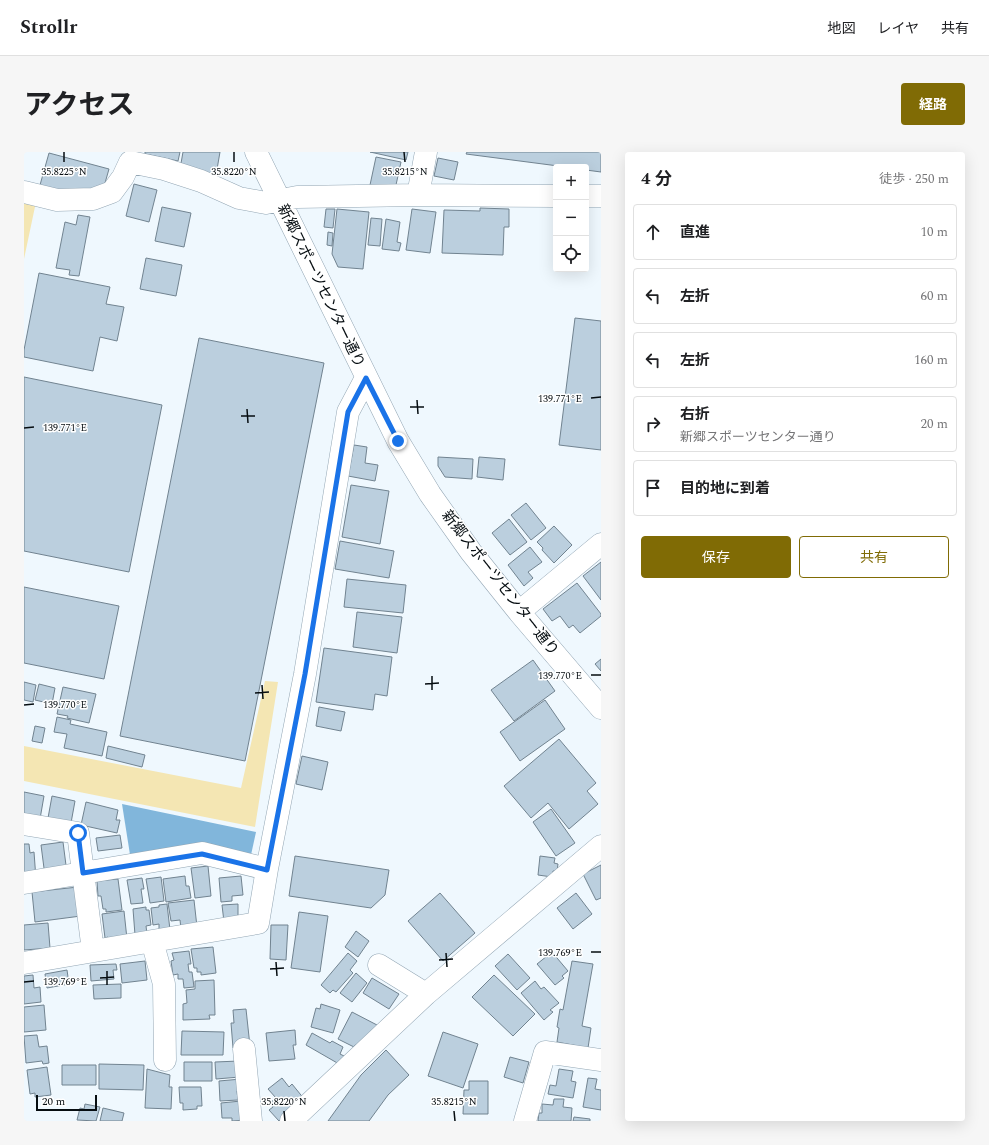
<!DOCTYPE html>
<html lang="ja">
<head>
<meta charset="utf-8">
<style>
	body { margin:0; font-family:Spectral,"Noto Sans JP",serif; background:#f6f6f6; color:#202124 }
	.controls { position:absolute; right:12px; top:12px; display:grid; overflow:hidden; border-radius:4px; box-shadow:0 4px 16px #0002 }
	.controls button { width:36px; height:36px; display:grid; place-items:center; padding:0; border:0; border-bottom:1px solid #e0e0e0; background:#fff; color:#202124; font:20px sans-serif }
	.scale { position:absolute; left:12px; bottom:10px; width:61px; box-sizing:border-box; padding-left:4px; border:2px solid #060d11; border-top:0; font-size:11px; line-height:14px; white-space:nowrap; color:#060d11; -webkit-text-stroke:3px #fff; paint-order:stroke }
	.stop { position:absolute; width:12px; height:12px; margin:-9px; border:3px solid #1a73e8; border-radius:50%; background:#fff }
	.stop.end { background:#1a73e8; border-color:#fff; box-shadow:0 1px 4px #0008 }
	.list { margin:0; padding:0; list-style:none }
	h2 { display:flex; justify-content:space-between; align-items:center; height:52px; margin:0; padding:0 16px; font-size:17px }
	h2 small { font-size:13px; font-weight:400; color:#757577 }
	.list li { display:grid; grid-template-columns:26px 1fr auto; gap:12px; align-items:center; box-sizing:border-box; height:56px; margin:0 8px 8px; padding:0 8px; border:1px solid #e0e0e0; border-radius:4px }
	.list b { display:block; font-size:15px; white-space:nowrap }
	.list p { margin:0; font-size:13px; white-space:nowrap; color:#757577 }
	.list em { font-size:13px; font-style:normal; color:#757577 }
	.actions { display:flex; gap:8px; padding:12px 16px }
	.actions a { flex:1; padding:9px 0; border:1px solid #806b05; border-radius:4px; text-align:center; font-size:14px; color:#806b05 }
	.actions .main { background:#806b05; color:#fff }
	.icon { flex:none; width:22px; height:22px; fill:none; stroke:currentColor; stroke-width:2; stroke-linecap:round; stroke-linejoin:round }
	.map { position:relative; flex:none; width:577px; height:969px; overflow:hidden; border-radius:4px }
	header { display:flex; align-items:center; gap:24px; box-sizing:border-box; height:56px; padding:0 20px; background:#fff; border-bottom:1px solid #e0e0e0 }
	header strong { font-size:19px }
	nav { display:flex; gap:22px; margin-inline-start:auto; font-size:14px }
	.intro { display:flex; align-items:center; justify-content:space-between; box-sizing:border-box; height:96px; padding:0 24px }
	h1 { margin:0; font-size:28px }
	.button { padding:10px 18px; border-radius:4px; background:#806b05; color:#fff; font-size:14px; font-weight:700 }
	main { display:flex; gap:24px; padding:0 24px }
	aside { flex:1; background:#fff; border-radius:4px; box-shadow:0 4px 16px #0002 }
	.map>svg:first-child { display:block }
	.green { fill:#f4e6b3 }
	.water { fill:#81b6db }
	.building { fill:#bbcfde; stroke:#718390 }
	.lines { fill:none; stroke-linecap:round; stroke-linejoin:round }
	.minor-casing { stroke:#93a6b4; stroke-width:23 }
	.minor { stroke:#fff; stroke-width:22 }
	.route { stroke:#1a73e8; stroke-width:5 }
	.ticks { fill:none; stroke:#060d11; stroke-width:1.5 }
	.labels { text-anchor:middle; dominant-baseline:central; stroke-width:3; stroke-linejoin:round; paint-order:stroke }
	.street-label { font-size:15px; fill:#060d11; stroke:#fff }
	.ticks-label { font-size:10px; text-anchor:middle; fill:#060d11; stroke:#fff; stroke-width:3; stroke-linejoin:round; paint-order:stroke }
</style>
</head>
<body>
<header>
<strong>Strollr</strong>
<nav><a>地図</a><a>レイヤ</a><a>共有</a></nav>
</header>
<div class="intro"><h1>アクセス</h1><a class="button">経路</a></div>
<main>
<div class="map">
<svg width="577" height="969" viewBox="0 0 577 969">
	<rect width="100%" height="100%" fill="#eff8fe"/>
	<path class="green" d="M0 48 12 50 0 107Z
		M241 529 254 530 231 675 0 629V594L217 636Z"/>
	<path class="water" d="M98 652 232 680 227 703 107 709Z"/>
	<path class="building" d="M121 0H156L154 9 121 2Z
		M159 0H196L192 23 156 17Z
		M346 0H384L382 8Z
		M443 0H577V20L562 18V15H542L442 2Z
		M25 1 85 17 79 38 51 42 16 33Z
		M352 5 377 10 372 33 357 35 346 33Z
		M414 6 434 10 430 28 410 24Z
		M110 32 133 38 125 70 102 64Z
		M138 55 167 61 160 95 131 89Z
		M456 56 485 57V75H480L479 103 418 101 420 58 456 59Z
		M302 57H311L309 76 300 75Z
		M313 57 345 60 339 117 314 115 308 102Z
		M388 57 412 60 406 101 382 98Z
		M54 63 66 65 55 124 45 123 46 118 32 116 41 70 52 73Z
		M347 66 358 67 356 94 344 93Z
		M362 67 376 70 373 90 377 91 375 99 358 97Z
		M304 80 309 81 308 94 303 93Z
		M122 106 158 113 152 144 116 137Z
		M15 121 86 135 82 152 100 155 93 189 76 185 69 219 0 205V198Z
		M551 166 577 169V298L535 293Z
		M175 186 300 211 221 609 96 584Z
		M0 225 138 253 105 420 0 399Z
		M330 293 343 295 341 311 354 313 351 329 324 324Z
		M414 305 449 307 448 327 421 325 414 314Z
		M455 305 481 307 479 328 453 325Z
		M327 333 365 339 356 392 318 385Z
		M502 351 522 376 507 388 487 363Z
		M485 367 503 390 486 403 468 381Z
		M530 374 548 393 530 411 518 398 519 396 513 390Z
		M316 389 370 399 365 426 311 417Z
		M506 395 518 410 504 420 509 426 500 434 484 413Z
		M577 410V448L559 424Z
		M323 427 382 433 379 461 320 455Z
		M553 431 577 462V464L556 481 549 473 545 476 536 464 528 469 519 457Z
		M0 435 95 454 80 527 0 511Z
		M333 460 378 465 373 501 329 495Z
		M300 496 368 505 363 544 351 542 349 558 292 550Z
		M577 507V519L571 512Z
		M509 508 531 539 490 569 467 538Z
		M0 530 12 533 9 550 0 548Z
		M15 532 31 536 28 552 11 548Z
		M39 535 72 542 65 571 43 566 44 564 33 562Z
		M521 548 541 577 496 609 476 580Z
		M295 555 321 560 317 579 292 574Z
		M33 565 47 568 46 572 83 580 78 604 40 596 43 582 30 580Z
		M11 574 21 576 18 591 8 589Z
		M535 587 572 631 563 639 574 652 545 677 524 651 507 666 480 634Z
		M84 594 121 603 118 615 82 606Z
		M278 604 304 610 298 638 272 632Z
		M0 640 20 644 16 667 0 664Z
		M28 644 51 649 47 671 24 666Z
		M62 650 94 658 92 668H96L93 681 57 673Z
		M527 657 551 691 532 704 509 670Z
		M96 683 98 696 74 699 72 686Z
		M39 690 43 721 21 724 17 693Z
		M0 692H5L6 701 10 700 12 727H0Z
		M271 704 365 718 361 743 347 756 265 744Z
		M516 704 531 706 530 711 534 712 533 719H529L528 725 514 723Z
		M577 713V746L572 748 559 722Z
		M184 714 187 744 171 746 167 716Z
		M161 724 162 734H165L167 746 142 750 139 727Z
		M217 724 219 743 208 744V749L197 750 195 726Z
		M137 725 140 749 126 751 122 727Z
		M118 726 120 737H117L119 751 107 752 103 728Z
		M94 727 98 758 82 760V757H79L77 744H74L73 729Z
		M54 735 57 764 11 770 8 740Z
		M416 741 451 781 419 809 384 769Z
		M552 741 568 762 549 777 533 756Z
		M170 748 173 775 157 777 156 768 147 769 144 751Z
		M143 752 146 778 135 779V772L129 773 127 756 135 755V753Z
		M214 752V763L208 769 200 770 198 753Z
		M122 755V758H125L127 773 122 774 123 782 111 783 109 757Z
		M100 759 103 787 84 790V785L81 786 78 762Z
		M275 760 304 764 296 820 267 816Z
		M24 771 26 796 0 798V773Z
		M247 773H264L262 808 246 807Z
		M332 779 345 789 334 805 321 795Z
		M189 795 192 821 177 823V820H173V816H170L167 797Z
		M165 799 167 812H164L165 820H168L170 835 160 836 159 827H154V822L149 823 147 809 150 808 148 801Z
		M528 800 544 819 538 824 540 826 531 833 513 812Z
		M324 801 333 809 326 818 329 821 312 840 309 838 306 841 297 833Z
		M484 802 506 826 493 838 471 814Z
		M121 809 123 828 98 831 96 812Z
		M548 809 569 812 558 874 567 876 564 896 533 890 535 876 533 875 536 857 539 858Z
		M92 812 93 818H89L90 827 67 829 66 813Z
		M43 818 45 832 23 836 21 822Z
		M332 821 343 831 328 850 316 841Z
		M9 823 10 836 16 835 17 850 0 852V824Z
		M470 823 511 862 489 884 448 845Z
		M348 826 375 842 365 857 339 841Z
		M190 828 191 863H185L186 867 159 868V852L163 851 162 838 171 837V829Z
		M511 829 517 837 520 835 535 851 526 858 529 860 520 868 497 841Z
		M97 832V846L70 847 69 833Z
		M297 852 316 858 309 881 287 875 292 856 296 857Z
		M20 853 22 878 0 880V855Z
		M222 857 226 894 209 896 207 871H210L209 858Z
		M328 860 353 873 344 890 338 896 331 893 330 895 314 887Z
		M271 878 272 893H269L271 907 245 909 242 881Z
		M158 879 200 880 199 903H157Z
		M419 880 454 892 439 936 404 924Z
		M288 881 306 891 308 889 319 895 316 902 320 904 315 912 282 893Z
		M13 883 15 895 23 894 25 911 19 912 18 909 2 911 0 884Z
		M362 898 385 923 364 943 345 969H304L337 923Z
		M486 905 505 910 499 931 480 925Z
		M215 909 216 925 192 927 191 910Z
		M160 910H188V929H160Z
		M75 912 120 913 119 938 75 937Z
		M38 913H72V933H38Z
		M23 915 27 943 11 945V941L6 942 3 918Z
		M123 917 146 923 145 935H148L147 957 121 956Z
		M535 917 549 919 547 929 552 930 549 946 524 942 526 933 532 934Z
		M258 926 265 935 268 932 281 948 255 969 245 958 249 955 246 951 252 946 244 937Z
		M564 926 573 927 571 937 577 938V958L559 955Z
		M217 927 218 939H213L214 948 196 949 195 929Z
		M445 929H464V962H439L440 938H445Z
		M155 935H177L178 954H173V957L159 958V951H156Z
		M530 947H540L539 955 548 956 547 969H514L515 961H518V952L529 953Z
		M217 949 224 968 208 969V966H198L197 951Z
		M61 952 76 955 72 969 53 968 56 956 60 957Z
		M79 956 100 961 98 969H76Z
		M550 965 566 967V969H549Z"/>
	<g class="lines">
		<defs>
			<path id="minor" d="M232 0 374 289 406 342 447 400 495 460 577 556
				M0 40 33 48 69 47 88 40 99 25 106 10 140 17 177 29 215 46 242 51 273 45 394 43 532 44
				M394 43 402 0
				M562 44H577
				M495 460 577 392
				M0 672 54 681 69 799
				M0 731 178 701 243 717
				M128 789 140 832 141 908
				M0 811 234 771 243 717 281 522 324 260 342 226
				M355 813 402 842
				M220 897 227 969
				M267 969 402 842 577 694
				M501 969 521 900 577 908"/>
		</defs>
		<use href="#minor" class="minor-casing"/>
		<use href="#minor" class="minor"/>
	</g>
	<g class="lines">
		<path class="route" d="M54 681 59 721 178 702 243 718 281 522 324 260 342 226 374 289"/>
	</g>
	<path class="ticks" d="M40 0V10M210 0V10M380 0 381 10M567 246 577 245M393 248 394 262M386 255H400M223 257 224 271M217 264H231M0 276 10 275M567 523H577M408 524V538M401 532 415 531M238 533 239 547M231 541 245 540M0 553 10 552M567 800H577M422 801 423 815M415 808 429 807M252 810 253 824M246 817 260 816M83 819V833M76 826 90 825M0 830 10 829M260 959 261 969M430 959 431 969"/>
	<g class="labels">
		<g class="street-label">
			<text transform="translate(297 134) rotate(64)">新郷スポーツセンター通り</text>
			<text transform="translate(476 431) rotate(52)">新郷スポーツセンター通り</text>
		</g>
	</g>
	<g class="ticks-label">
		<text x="40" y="23">35.8225°N</text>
		<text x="210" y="23">35.8220°N</text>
		<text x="381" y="23">35.8215°N</text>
		<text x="536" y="250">139.771°E</text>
		<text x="41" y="279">139.771°E</text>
		<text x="536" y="527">139.770°E</text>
		<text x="41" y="556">139.770°E</text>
		<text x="536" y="804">139.769°E</text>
		<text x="41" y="833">139.769°E</text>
		<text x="260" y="953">35.8220°N</text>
		<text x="430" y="953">35.8215°N</text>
	</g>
</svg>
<div class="controls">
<button>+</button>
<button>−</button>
<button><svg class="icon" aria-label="locate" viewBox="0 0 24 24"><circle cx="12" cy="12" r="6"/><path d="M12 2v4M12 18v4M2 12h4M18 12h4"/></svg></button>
</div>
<div class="scale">20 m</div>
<div class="stop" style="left:54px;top:681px"></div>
<div class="stop end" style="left:374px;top:289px"></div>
</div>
<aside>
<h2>4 分<small>徒歩 · 250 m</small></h2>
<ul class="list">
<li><svg class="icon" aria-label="ahead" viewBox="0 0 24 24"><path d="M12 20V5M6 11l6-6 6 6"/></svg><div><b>直進</b></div><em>10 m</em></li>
<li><svg class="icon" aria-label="left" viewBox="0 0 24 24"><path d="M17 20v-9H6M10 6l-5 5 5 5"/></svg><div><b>左折</b></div><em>60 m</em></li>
<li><svg class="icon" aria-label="left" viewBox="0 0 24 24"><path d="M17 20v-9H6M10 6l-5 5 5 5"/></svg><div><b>左折</b></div><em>160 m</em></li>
<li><svg class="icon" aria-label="right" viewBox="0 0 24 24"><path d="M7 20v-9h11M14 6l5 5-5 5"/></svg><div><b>右折</b><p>新郷スポーツセンター通り</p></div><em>20 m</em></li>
<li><svg class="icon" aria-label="arrive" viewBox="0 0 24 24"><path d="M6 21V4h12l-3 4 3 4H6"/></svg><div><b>目的地に到着</b></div></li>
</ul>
<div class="actions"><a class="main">保存</a><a>共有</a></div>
</aside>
</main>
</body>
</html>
